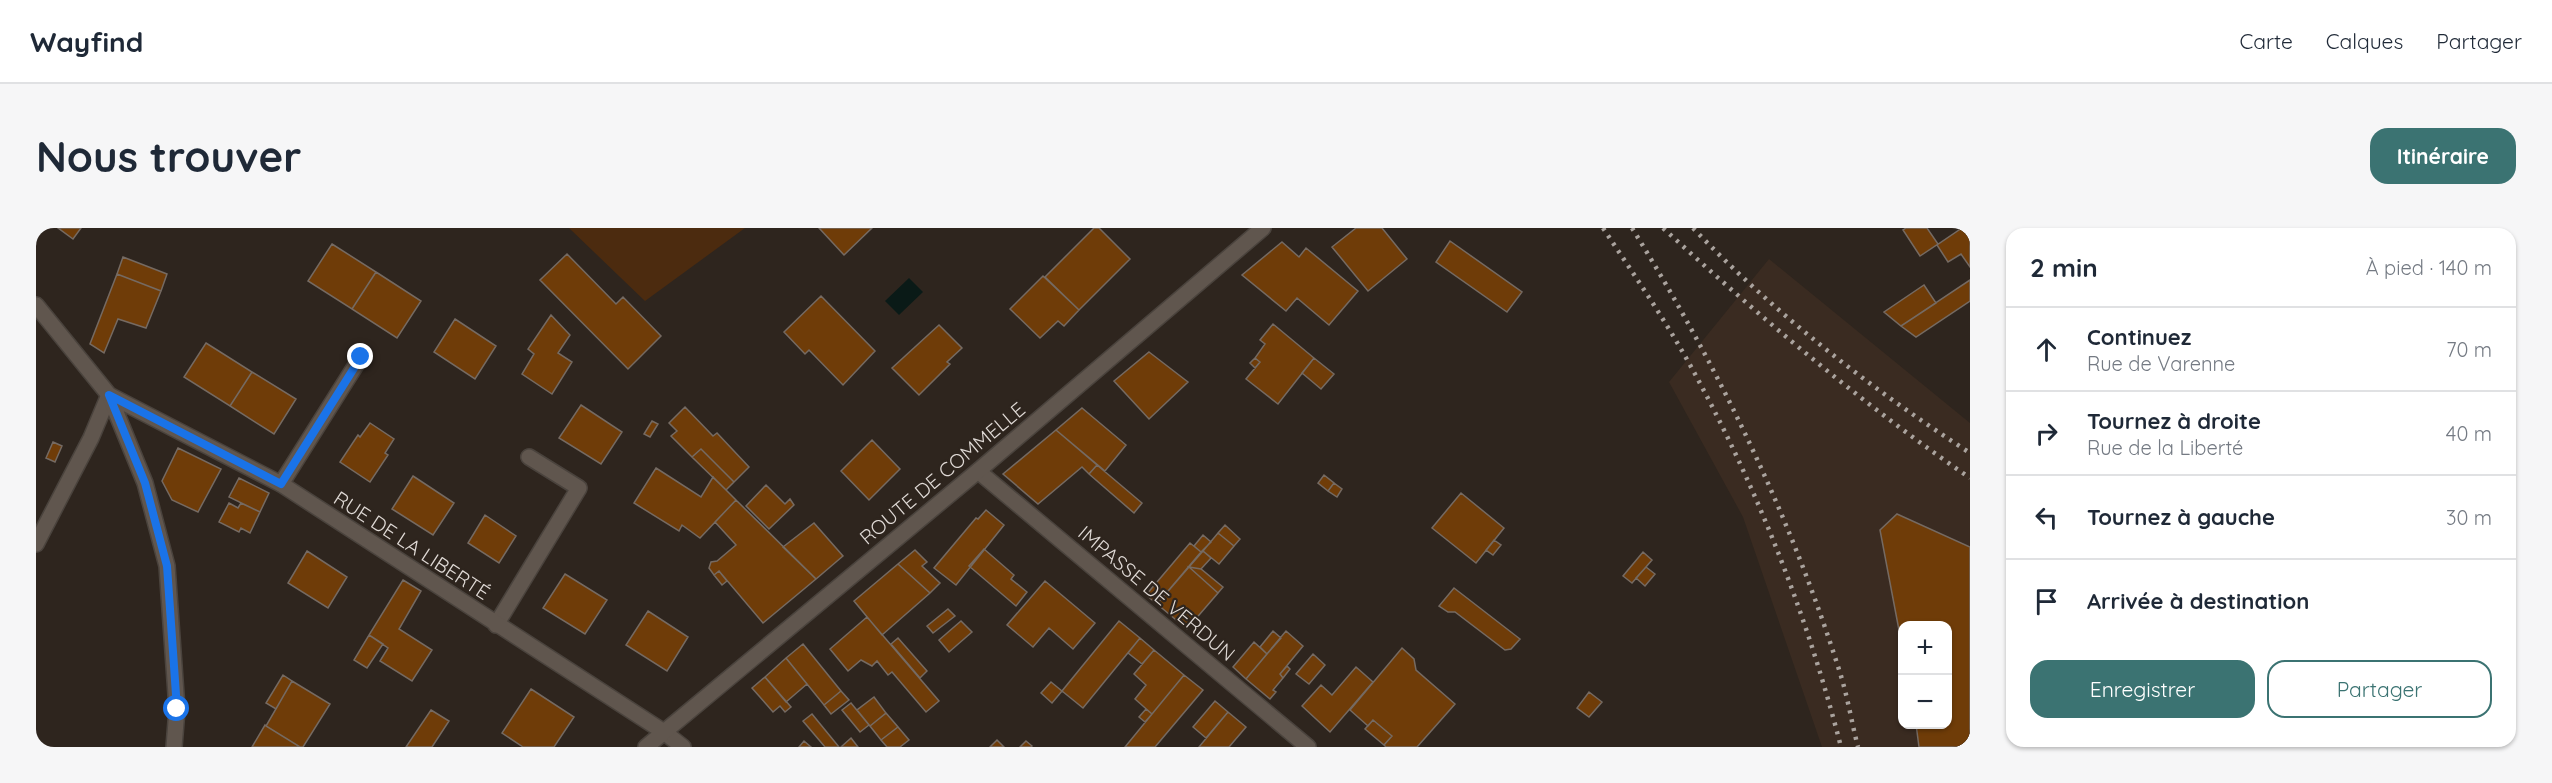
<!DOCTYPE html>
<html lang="fr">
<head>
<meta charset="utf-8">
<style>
	body { margin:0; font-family:Quicksand,sans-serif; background:#f6f6f7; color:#1f2937 }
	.controls { position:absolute; right:18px; bottom:18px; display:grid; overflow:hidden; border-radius:12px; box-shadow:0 2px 4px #0004 }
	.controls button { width:54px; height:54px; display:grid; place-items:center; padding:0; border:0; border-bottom:2px solid #e0e1e3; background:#fff; color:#1f2937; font:30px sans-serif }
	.stop { position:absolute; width:18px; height:18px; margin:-14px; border:4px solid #1a73e8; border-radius:50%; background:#fff }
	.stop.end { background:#1a73e8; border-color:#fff; box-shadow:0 2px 6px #0008 }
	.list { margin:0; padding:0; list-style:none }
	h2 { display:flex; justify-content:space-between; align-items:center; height:78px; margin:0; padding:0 24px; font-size:26px }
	h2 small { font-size:20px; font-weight:400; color:#747a83 }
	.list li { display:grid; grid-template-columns:39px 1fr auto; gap:18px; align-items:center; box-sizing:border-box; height:84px; padding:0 24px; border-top:2px solid #e0e1e3 }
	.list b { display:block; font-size:22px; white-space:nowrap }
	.list p { margin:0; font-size:20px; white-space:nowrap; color:#747a83 }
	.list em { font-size:20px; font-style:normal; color:#747a83 }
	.actions { display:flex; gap:12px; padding:18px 24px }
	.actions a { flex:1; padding:14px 0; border:2px solid #3b7372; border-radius:18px; text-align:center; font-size:21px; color:#3b7372 }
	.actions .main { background:#3b7372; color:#fff }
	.icon { flex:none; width:33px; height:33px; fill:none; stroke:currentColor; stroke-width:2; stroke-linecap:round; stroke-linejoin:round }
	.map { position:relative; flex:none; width:1934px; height:519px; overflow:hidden; border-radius:18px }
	header { display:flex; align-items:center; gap:36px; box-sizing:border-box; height:84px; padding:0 30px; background:#fff; border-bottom:2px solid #e0e1e3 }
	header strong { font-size:28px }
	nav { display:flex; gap:33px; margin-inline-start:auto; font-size:21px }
	.intro { display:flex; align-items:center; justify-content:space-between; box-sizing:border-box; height:144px; padding:0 36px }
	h1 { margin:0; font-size:42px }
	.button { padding:15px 27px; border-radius:18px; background:#3b7372; color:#fff; font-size:21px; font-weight:700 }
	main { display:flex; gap:36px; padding:0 36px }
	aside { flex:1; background:#fff; border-radius:18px; box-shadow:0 2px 4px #0004 }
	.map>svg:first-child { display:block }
	.built { fill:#3a2b21; fill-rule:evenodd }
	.green { fill:#4c2b0f }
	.water { fill:#0a1a17 }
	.building { fill:#6f3c08; stroke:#756a62; stroke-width:1.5 }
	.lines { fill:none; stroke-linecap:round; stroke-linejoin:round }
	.minor-casing { stroke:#4a433d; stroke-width:18 }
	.tertiary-casing { stroke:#4a433d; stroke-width:18 }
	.minor { stroke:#60564e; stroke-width:15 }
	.tertiary { stroke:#60564e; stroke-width:15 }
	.rail { stroke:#aaa39e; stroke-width:4.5; stroke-dasharray:3 6; stroke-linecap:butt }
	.route { stroke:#1a73e8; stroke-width:8 }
	.labels { text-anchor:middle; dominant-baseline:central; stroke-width:4.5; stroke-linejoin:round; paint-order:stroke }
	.street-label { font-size:20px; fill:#dfd9d5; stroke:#2e251e }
</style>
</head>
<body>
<header>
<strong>Wayfind</strong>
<nav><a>Carte</a><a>Calques</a><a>Partager</a></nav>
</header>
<div class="intro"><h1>Nous trouver</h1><a class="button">Itinéraire</a></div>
<main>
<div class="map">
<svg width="1934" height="519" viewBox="0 0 1934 519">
	<rect width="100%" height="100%" fill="#2e251e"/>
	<path class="built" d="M1733 31 1934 195V519H1786L1707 289 1633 154ZM1866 398H1912V496H1866Z"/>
	<path class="green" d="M533 0H709L609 73Z"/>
	<path class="water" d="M873 50 887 64 863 87 849 73Z"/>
	<path class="building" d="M22 0H45L37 11Z
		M783 0H836L808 27Z
		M1058 0H1063L1094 31 1043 82 1009 49Z
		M1320 0H1346L1371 31 1332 63 1296 19Z
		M1870 0H1891L1902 16 1884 28 1867 2Z
		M1926 0H1934V39L1925 26 1912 34 1901 17Z
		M1414 13 1486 64 1471 84 1400 34Z
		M1246 14 1263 29 1270 20 1322 63 1293 97 1261 70 1250 83 1206 47Z
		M296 16 340 44 316 81 272 53Z
		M531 26 580 76 587 69 625 108 592 141 504 52Z
		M87 29 131 46 125 63 81 46Z
		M340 44 385 73 361 110 316 81Z
		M81 46 125 63 110 100 82 91 68 125 54 116Z
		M1007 48 1043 82 1028 98 1022 93 1004 110 974 81Z
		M1934 52V73L1880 109 1865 98Z
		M1888 57 1900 75 1865 98 1848 84Z
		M785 68 839 123 807 157 773 122 769 126 748 104Z
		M515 87 534 107 522 125 536 134 516 166 486 146 498 126 492 121Z
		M419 91 460 118 439 151 398 124Z
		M1237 96 1278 130 1242 176 1210 151 1224 134 1219 130 1229 116 1224 112Z
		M903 97 926 120 911 134 914 136 883 167 856 140Z
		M170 115 216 144 194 178 148 149Z
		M1113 124 1152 154 1113 191 1078 153Z
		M1219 130 1224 134 1219 140 1214 135Z
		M1278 130 1298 146 1285 161 1266 145Z
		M216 144 260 171 238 206 194 178Z
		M545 177 586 204 565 236 523 210Z
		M649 179 677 208 681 205 713 239 698 254 665 221 656 229 635 208 641 203 633 195Z
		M1046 180 1090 217 1069 243 1020 202Z
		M616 193 622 196 614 209 608 206Z
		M334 195 358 211 349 225 352 227 334 254 304 234 322 207 324 209Z
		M1020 202 1061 237 1053 246 1046 239 1002 276 967 246Z
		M836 212 864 241 833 272 805 243Z
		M17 214 26 218 19 234 10 230Z
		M142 220 185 241 162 284 136 272 126 253Z
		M665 221 698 254 690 262 656 229Z
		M1061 237 1106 275 1098 285 1053 246Z
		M620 240 665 269 677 249 700 272 664 310 646 297 643 303 598 275Z
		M1288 247 1298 255 1292 263 1282 255Z
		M377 248 418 275 397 307 356 281Z
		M203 250 233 265 224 284 193 269Z
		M1298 255 1306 261 1301 269 1292 263Z
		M730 257 749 276 754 271 758 277 733 301 710 278Z
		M1425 265 1468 300 1440 335 1396 300Z
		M700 272 780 351 727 395 683 343 678 347 673 340 675 334 681 333 700 317 679 294Z
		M193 275 202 280 205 275 224 284 214 305 205 300 203 304 183 294Z
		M950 282 968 297 920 357 898 340 940 290 942 291Z
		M1861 286 1934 319V519H1883L1880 496H1912V398H1866V418L1844 302Z
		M449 287 480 308 463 335 432 315Z
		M778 295 807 328 780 351 747 319Z
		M1189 297 1204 311 1198 318 1182 305Z
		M1182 305 1198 318 1183 336 1167 323Z
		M1167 307 1175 314 1165 324 1158 318Z
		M1458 312 1465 317 1457 327 1450 322Z
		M1154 315 1165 324 1121 376 1110 367Z
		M948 321 978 347 975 351 991 364 980 378 933 338Z
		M879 322 891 334 886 338 904 355 894 365 862 336Z
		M271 323 311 349 292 380 252 355Z
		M1167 323 1175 330 1165 341 1153 339Z
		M1607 324 1616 332 1596 355 1587 348Z
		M862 336 894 365 846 407 818 373Z
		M1153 339 1182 365 1151 401 1121 376Z
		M1153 339 1165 341 1187 359 1182 365Z
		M1610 339 1619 346 1609 358 1600 350Z
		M683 343 691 353 686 357 678 347Z
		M529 346 571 372 549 406 507 380Z
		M367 352 385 363 363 401 396 422 376 453 344 433 352 420 333 407Z
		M1009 353 1059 395 1037 421 1013 400 997 419 971 397Z
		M1418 360 1484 411 1475 421 1469 422 1419 384H1412L1403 378Z
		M912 381 919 388 897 405 891 398Z
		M612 383 652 409 631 443 590 417Z
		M831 389 903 473 890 484 856 444 852 447 841 433 836 438 825 432 812 443 794 421Z
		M925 393 936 404 913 424 903 412Z
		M1083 393 1104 410 1047 480 1026 463Z
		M1237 403 1245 410 1231 426 1224 419Z
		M1250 403 1267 418 1244 446 1247 450 1237 462 1240 464 1234 471 1210 451Z
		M333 407 347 416 331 440 318 432Z
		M862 410 891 443 884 450 855 416Z
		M1104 410 1118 422 1106 436 1092 425Z
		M1218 414 1231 426 1210 451 1197 439Z
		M767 416 805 463 788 477 750 430Z
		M1366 420 1378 431 1380 442 1419 476 1381 519H1350L1348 517 1356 508 1337 492 1332 498 1314 482Z
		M1118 422 1148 447 1116 486 1099 471 1110 457 1098 446Z
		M1277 426 1289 437 1273 456 1260 446Z
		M750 430 771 456 750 474 729 449Z
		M1251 438 1254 441 1247 450 1244 446Z
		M1320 439 1337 454 1294 504 1266 478 1285 457 1296 467Z
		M247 447 256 453 240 481 230 475Z
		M1148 447 1167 462 1119 519H1089Z
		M729 449 755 479 749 484 744 478 737 484 716 460Z
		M256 453 294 476 267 519H264L230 498Z
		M1015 454 1026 463 1016 475 1005 465Z
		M495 461 538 489 518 519H487L466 505Z
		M805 463 813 472 795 486 788 477Z
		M1553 464 1566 474 1553 489 1541 480Z
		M838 469 850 485 834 498 821 482Z
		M1179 473 1192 484 1170 510 1157 499Z
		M815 475 833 497 824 504 806 482Z
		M1110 481 1116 486 1109 494 1103 489Z
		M395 482 413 493 396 519H370Z
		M1192 484 1210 499 1193 519H1163Z
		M850 485 862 499 845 512 834 498Z
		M776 486 803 519H789L767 493Z
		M1337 492 1356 508 1348 517 1329 501Z
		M229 497 230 498 264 519H216Z
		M862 499 873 512 864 519H851L845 512Z
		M815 510 822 519H805Z
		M961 512 968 519H954Z
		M768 513 775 519H763Z
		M990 513 996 518 995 519H984Z"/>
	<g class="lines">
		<defs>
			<path id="minor" d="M942 243 1272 519
				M245 256 325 129
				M0 316 55 210 73 167
				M460 397 543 260 493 229
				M628 504 647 519"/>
			<path id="tertiary" d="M0 77 73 167 109 255 131 338 141 481 138 519
				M73 167 245 256 628 504
				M610 519 942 243 1227 0"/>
		</defs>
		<use href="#minor" class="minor-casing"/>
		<use href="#tertiary" class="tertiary-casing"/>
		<use href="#minor" class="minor"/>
		<use href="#tertiary" class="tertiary"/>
		<path class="rail" d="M1567 0C1599 48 1632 96 1659 146 1723 264 1772 390 1805 519
			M1596 0C1683 140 1756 291 1805 448 1812 471 1816 496 1822 519
			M1627 0C1725 90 1825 175 1934 250
			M1657 0C1739 86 1834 160 1934 225"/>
	</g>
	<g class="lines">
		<path class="route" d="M141 481 131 338 109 255 73 167 245 256 325 129"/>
	</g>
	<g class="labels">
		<g class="street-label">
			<text transform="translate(906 245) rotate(-40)">ROUTE DE COMMELLE</text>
			<text transform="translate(376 317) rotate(33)">RUE DE LA LIBERTÉ</text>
			<text transform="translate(1121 365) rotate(40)">IMPASSE DE VERDUN</text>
		</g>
	</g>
</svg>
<div class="controls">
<button>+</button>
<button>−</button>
</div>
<div class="stop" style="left:141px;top:481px"></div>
<div class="stop end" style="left:325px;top:129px"></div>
</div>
<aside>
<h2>2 min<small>À pied · 140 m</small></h2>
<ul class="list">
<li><svg class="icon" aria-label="ahead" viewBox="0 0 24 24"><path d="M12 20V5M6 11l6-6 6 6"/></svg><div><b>Continuez</b><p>Rue de Varenne</p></div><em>70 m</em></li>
<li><svg class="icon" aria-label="right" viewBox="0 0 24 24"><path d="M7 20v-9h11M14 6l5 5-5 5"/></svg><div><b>Tournez à droite</b><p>Rue de la Liberté</p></div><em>40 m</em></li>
<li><svg class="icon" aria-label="left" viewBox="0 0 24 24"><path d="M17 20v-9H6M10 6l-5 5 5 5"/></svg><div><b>Tournez à gauche</b></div><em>30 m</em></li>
<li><svg class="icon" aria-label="arrive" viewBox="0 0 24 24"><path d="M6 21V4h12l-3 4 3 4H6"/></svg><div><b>Arrivée à destination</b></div></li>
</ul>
<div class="actions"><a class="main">Enregistrer</a><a>Partager</a></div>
</aside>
</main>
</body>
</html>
